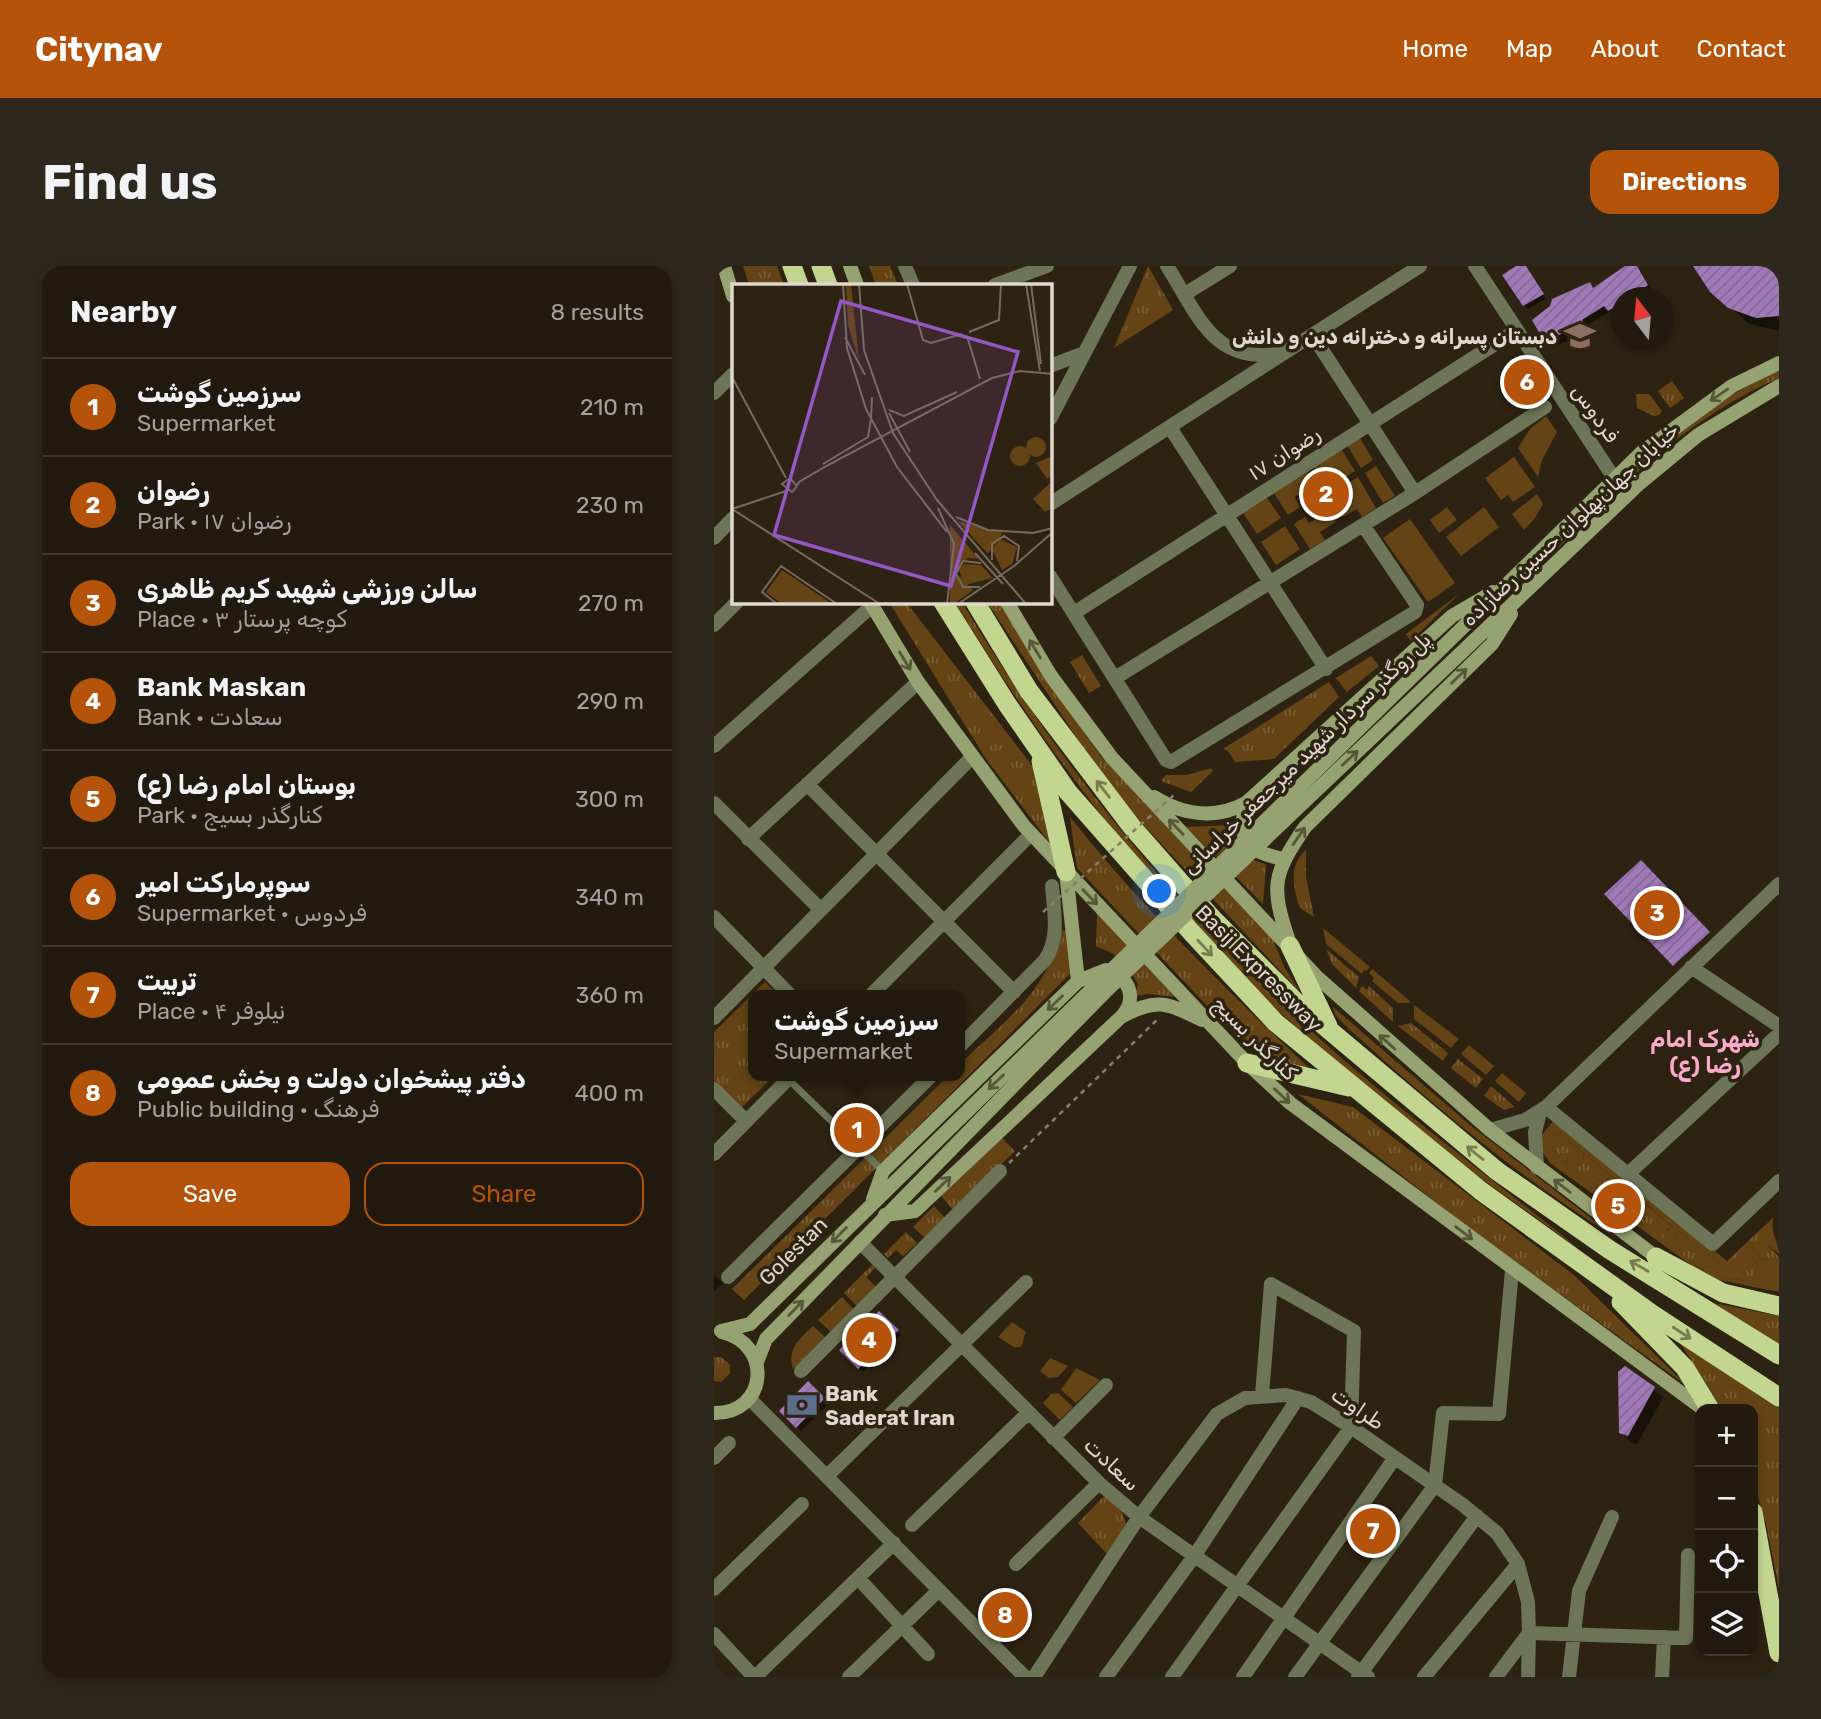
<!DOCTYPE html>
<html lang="en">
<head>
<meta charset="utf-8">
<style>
	body { margin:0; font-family:Rubik,"Noto Sans Arabic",sans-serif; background:#2e271c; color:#f1f3f6 }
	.controls { position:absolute; right:21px; bottom:21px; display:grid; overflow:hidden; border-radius:14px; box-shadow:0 4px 10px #0003 }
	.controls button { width:63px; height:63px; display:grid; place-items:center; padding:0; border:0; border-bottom:2px solid #3f382e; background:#221a0e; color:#f1f3f6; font:35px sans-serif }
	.compass { position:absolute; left:897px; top:21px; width:63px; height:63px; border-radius:50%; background:#221a0e; box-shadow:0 4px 10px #0003; rotate:344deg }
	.you { position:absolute; left:446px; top:626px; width:24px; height:24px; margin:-18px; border:5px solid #fff; border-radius:50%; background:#1a73e8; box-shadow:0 0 0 10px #1a73e833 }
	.badge { display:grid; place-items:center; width:46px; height:46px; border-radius:50%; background:#b45309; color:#fff; font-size:23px; font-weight:700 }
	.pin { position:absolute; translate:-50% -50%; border:4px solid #fff; box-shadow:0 2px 7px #0006 }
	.popup { position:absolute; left:34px; top:724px; width:217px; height:91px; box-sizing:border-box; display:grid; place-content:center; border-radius:14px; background:#221a0e; filter:drop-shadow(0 2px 5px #0005); font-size:23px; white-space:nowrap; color:#a2a19e }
	.popup b { font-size:26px; color:#f1f3f6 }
	.popup::after { content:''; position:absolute; left:50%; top:100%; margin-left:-14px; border:14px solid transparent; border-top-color:#221a0e }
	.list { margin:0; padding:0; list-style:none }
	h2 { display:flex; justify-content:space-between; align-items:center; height:91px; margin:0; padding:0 28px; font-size:30px }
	h2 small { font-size:23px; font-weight:400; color:#a2a19e }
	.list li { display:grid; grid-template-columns:46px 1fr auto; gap:21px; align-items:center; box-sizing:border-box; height:98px; padding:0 28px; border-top:2px solid #3f382e }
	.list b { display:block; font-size:26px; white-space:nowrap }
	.list p { margin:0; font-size:23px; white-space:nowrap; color:#a2a19e }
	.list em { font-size:23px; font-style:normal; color:#a2a19e }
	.actions { display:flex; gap:14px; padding:21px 28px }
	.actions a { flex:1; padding:16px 0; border:2px solid #b45309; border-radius:21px; text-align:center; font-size:24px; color:#b45309 }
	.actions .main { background:#b45309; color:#fff }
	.icon { flex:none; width:38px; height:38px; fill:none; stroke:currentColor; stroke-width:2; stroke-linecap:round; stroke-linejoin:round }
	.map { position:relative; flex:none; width:1065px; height:1411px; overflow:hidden; border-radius:21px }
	header { display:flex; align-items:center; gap:42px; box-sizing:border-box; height:98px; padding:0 35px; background:#b45309; color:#fff }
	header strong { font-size:33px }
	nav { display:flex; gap:38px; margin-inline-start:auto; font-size:24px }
	.intro { display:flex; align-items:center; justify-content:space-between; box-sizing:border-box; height:168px; padding:0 42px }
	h1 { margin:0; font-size:49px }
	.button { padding:18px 32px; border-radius:21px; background:#b45309; color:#fff; font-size:24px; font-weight:700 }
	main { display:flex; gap:42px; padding:0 42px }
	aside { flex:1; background:#221a0e; border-radius:21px; box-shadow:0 4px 10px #0003 }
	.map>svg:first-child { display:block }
	.grass { fill:url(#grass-tufts) }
	.green { fill:#644415; fill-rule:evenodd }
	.shadow { fill:#0007 }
	.building { fill:url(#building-hatch) }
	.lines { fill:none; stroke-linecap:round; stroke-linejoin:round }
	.path { stroke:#887e71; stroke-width:2.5; stroke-dasharray:5 5; stroke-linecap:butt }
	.service { stroke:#6c7557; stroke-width:7 }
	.minor { stroke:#6c7557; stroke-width:14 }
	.tertiary { stroke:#6c7557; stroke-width:14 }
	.secondary { stroke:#95a372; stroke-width:14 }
	.trunk { stroke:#c2d690; stroke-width:19 }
	.path-bridge { stroke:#887e71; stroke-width:2.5; stroke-dasharray:5 5; stroke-linecap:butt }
	.secondary-bridge { stroke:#95a372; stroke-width:14 }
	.oneway { stroke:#575638 }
	.oneway2 { stroke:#787c51 }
	.labels { text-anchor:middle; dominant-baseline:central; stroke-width:7; stroke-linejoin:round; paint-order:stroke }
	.poi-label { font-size:21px; font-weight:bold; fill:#e0d8ce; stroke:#2e2212; text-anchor:end }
	.street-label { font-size:21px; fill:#e0d8ce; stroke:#2e2212 }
	.neighbourhood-label { font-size:23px; font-weight:bold; fill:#faabcc; stroke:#2e2212 }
	.inset-road { fill:none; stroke:#756b5d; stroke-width:2 }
	.view { fill:#9457c3; fill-opacity:0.15; stroke:#9457c3; stroke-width:3.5 }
	.inset-edge { fill:none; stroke:#e0d8ce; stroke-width:3.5 }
</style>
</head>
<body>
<header>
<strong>Citynav</strong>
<nav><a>Home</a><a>Map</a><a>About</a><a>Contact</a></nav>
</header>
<div class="intro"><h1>Find us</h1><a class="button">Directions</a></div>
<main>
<aside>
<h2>Nearby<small>8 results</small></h2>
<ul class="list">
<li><span class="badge">1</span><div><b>سرزمین گوشت</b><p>Supermarket</p></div><em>210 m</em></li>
<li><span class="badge">2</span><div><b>رضوان</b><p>Park · رضوان ۱۷</p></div><em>230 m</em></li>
<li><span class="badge">3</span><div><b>سالن ورزشی شهید کریم ظاهری</b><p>Place · کوچه پرستار ۳</p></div><em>270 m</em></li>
<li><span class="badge">4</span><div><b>Bank Maskan</b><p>Bank · سعادت</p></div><em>290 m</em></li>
<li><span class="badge">5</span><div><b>بوستان امام رضا (ع)</b><p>Park · کنارگذر بسیج</p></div><em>300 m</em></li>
<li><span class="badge">6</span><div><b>سوپرمارکت امیر</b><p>Supermarket · فردوس</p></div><em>340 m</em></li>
<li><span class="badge">7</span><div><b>تربیت</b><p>Place · نیلوفر ۴</p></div><em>360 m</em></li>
<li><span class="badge">8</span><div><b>دفتر پیشخوان دولت و بخش عمومی</b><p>Public building · فرهنگ</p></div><em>400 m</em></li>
</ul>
<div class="actions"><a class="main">Save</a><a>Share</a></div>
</aside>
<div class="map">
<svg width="1065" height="1411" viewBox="0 0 1065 1411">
	<defs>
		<pattern id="grass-tufts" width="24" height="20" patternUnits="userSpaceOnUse" patternTransform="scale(1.75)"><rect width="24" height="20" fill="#644415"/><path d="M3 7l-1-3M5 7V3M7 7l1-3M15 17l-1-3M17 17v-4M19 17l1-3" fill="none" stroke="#7a5e36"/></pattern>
		<pattern id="building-hatch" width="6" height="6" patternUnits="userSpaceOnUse" patternTransform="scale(1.75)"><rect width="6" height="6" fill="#a179b9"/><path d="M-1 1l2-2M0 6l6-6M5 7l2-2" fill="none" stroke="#856894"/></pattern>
	</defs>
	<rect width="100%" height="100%" fill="#2e2212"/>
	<path class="grass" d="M29 0H63L70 19H35Z
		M155 0H176L184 19H162Z
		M434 0 459 44 400 82Z
		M1065 104V112C949 162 863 266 774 353L930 192 1008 134Z
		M958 115 970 132 956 142 944 125Z
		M922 128H935L948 145 945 149 940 150 923 142Z
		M745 328 697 375 692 368Z
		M175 336H192L323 506 342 585 272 493Z
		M241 336H248C344 498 465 647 606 773 688 847 779 913 865 983 818 948 770 916 723 880 682 848 641 813 601 778 458 652 340 499 241 336Z
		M273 336H285L328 406 388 492 556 666 570 701 587 727 424 553 365 475Z
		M368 389 387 420 375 427 356 396Z
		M657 390 665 400 633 426 622 412Z
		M615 416 625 431 560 493 521 496 514 485 509 483Z
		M497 502 499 505 477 526 447 515 452 509H473Z
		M356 551C430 644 514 725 600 807L545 791 495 742 363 602Z
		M517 559C519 583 530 593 552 598L549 638 472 561Z
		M592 584V611L600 651 586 642C579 623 574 599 592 584Z
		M383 645 462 731 434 728 421 730 424 718C413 699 404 686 382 681Z
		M609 662 656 701 652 705 650 704 648 708 612 678Z
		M355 664 357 707 30 1034 18 1023 234 810H246V798C286 759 337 724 345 665Z
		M612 683 645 711 642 722 618 698Z
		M658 703 696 735 695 737H684L658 715 660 712 655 707Z
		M51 716 64 729H40V810H60L26 843 0 816V766Z
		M648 720 653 724 655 720 679 742V756L645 725Z
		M700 739 745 773 737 782 700 753Z
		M697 757 734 787 729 795 684 760Z
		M755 779 780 800 772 809 747 788Z
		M744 793 769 813 762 822 737 802Z
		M788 807 812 827 805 836 781 815Z
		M777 820 801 841 790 844 770 830Z
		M584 828 639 841 860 1009 972 1119 760 966Z
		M844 866 866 884 854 892 852 899 836 881V875Z
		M288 872 301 885 239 944 227 930Z
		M870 887 914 924 905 926 903 938 857 903 869 894Z
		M918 927 960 962 953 963 950 973 908 941Z
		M220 940 231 952 211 972 199 961Z
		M1050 960 1054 979 1065 991 1048 994 1034 975Z
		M964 964 1004 996 993 1007 952 976 962 973Z
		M192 966 203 977 189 990 182 984 174 992 170 988Z
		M1030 979 1044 998 1038 1015 997 1011Z
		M160 997 163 1000 152 1011 162 1021 143 1040 130 1027Z
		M128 1031 140 1044 117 1066 104 1054Z
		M1000 1037 1065 1050V1079Z
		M99 1060 111 1071 79 1103C73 1082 85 1074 99 1060Z
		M965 1075 1065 1140V1323L1052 1258 1039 1215V1143H1008Z
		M0 1091H7L16 1099V1107L7 1116 0 1115Z
		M391 1229 405 1240 413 1259 394 1289 364 1257Z"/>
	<path class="green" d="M832 150 843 166 828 194 824 211 804 182 816 163Z
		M646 172 659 194 647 202 633 179Z
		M628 184 641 205 630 212 624 203 607 213 600 201Z
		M800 191 821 221 799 236 794 229 787 234 771 212Z
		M662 200 681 230 669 237 651 207Z
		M594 206 602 218 581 231 586 241 574 249 560 227Z
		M644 211 662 242 648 251 643 243 629 251 620 237 639 226 634 217Z
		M622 214 629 225 601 242 594 231Z
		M823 228 829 238 821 252 810 264 798 248Z
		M553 232 567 252 543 268 529 247Z
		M733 241 743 254 725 267 716 254Z
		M770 241 785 261 747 290 732 271Z
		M615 244 622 256 606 266 611 274 596 283 580 258 591 251 595 257Z
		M696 253 741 317 714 336 669 272Z
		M571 260 586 283 562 299 547 276Z
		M619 741 756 859 904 973C808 914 720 840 637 765L621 749Z
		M840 854 1013 995 1060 951C1055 967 1065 975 1065 988L1054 979 1049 961 1034 975 1048 994 1065 991V1026L995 1012 836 897 828 885 827 870ZM844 866 866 884 855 889 852 899 836 881V875ZM870 887 913 923 903 928V936L858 903 868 899ZM919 927 959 961 951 965 950 972 908 941 917 937ZM964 964 1004 996 992 1007 953 976 962 973ZM1030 980 1044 998 1037 1015 998 1011Z
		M298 1056 312 1066 307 1081H300L284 1071Z
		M336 1092 354 1100 344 1111 335 1112 326 1105Z
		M362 1102 386 1114 362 1137 347 1124Z
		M344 1127 359 1141 346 1154 329 1137 337 1128Z"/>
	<path class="shadow" d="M805 0 813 2 832 33 814 43 810 39Z
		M915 0H923L937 23 927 31 908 32V43L900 48 897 45 872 60 875 64 838 82 833 76 876 18 880 23Z
		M982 0H1065V65L1035 58 1007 32Z
		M950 42 956 53 950 58Z
		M908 49V61L901 53Z
		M927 596 995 667 961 699 893 628Z
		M0 1009 9 1017 0 1026Z
		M165 1047 187 1069 149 1106 127 1084Z
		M94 1118 114 1138 87 1165 67 1145Z
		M939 1123 949 1132 923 1178 916 1176 907 1166Z
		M298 1340 304 1348 288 1362 281 1353Z"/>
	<path class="building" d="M802 0H812L830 28 809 40 788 9Z
		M911 0H923L934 19 924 26 928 32H908V37L894 45 890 40 868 54 870 58 856 68 854 64 831 77 818 54 836 40 838 33 876 16 879 22Z
		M979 0H1065V50L1042 52 1014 42 996 26Z
		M927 594 996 666 959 700 890 628Z
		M165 1045 185 1064 144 1103 125 1084Z
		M911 1100 941 1121 914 1170 905 1167 904 1106Z
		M94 1115 111 1132 82 1162 65 1145Z
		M653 1241 684 1263 666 1289 635 1268Z
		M296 1335 303 1345 284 1361 278 1353Z"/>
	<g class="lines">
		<path class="path" d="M295 897 446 751"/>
		<path class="service" d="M74 813 169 905"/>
		<path class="minor" d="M191 0 199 19
			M281 19 333 0
			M471 28 516 0
			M599 70 701 227 831 141
			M336 100 370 87
			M0 127 19 108
			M336 153 416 0
			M457 163 612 403
			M336 238 570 87
			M0 272 19 252
			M336 310 452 494 457 496 701 346 703 339 649 259
			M360 347 803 64
			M0 359 23 336
			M401 412 701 227
			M0 480 158 340
			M93 518 300 726
			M0 537 107 644
			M34 573 204 416
			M0 651 76 729
			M977 701 1065 760
			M157 729 317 568
			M0 752 257 492
			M246 780 331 694C346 672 340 646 338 620
			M0 823 32 855
			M832 841 999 978 1065 915
			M776 864 811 854 832 841 1065 618
			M0 888 77 810
			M823 902 821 866 826 846
			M914 908 1065 768
			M146 976 385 1217 425 1251 654 1411
			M14 1011 217 810
			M87 1105 286 905
			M35 1132 311 1411
			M339 1172 392 1119
			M0 1192 15 1177
			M113 1210 312 1016
			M198 1259 314 1147
			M302 1298 385 1217
			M144 1312 214 1388
			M0 1323 88 1238
			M0 1368 40 1411
			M41 1411 180 1277
			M135 1411 224 1325
			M320 1411 425 1251 503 1148 531 1132 572 1129 597 1136 637 1161 749 1239 783 1267 804 1298 814 1336 815 1367 782 1411
			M392 1411 481 1289 584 1132
			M458 1411 637 1161 640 1065 557 1018 548 1129
			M529 1411 680 1193
			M581 1411 721 1219 729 1147 785 1148 798 1004
			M644 1411 763 1250
			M710 1411 804 1298
			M814 1411 815 1367 972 1372 974 1289
			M855 1411 865 1325 898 1251
			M948 1411 950 1371"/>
		<path class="tertiary" d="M453 0C485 50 499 100 570 87L706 0
			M761 0 900 212"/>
		<path class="secondary" d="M10 0 19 30
			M136 0 143 19
			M156 336 204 416 310 560 533 797 576 837 989 1143
			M293 336 337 410 398 492 603 711 776 864 942 991
			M440 531C469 549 501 554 532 537L738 350 779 326
			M532 537C523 574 532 585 569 593
			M560 546 927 187 1018 120 1065 97
			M569 556 926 217 984 169 1065 120
			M575 675C556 620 559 608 591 561L778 378 797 348
			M364 715 392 704C415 710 424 732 408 750
			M159 933 169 905 364 715 352 606
			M171 949 201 945 407 751C443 731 453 737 488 754
			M7 1065 36 1058 384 717
			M43 1096 52 1073 390 727
			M0 1147C53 1148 60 1079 8 1066"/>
		<path class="trunk" d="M78 0 85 19
			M107 0 114 19
			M229 336 293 438 354 526 478 667 562 757 767 925 938 1048 1065 1131
			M261 336 315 425 418 561 498 652 583 737 783 905 896 984 1065 1089
			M327 495 352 606
			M576 680 614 760
			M533 797 635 821
			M942 991 1009 1027 1065 1040
			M907 1036 971 1102 996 1143
			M1039 1246 1065 1387"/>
		<path class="path-bridge" d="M329 646 461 528"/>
		<path class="secondary-bridge" d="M384 717 560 546
			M390 727 569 556"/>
	</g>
	<defs><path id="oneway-shaft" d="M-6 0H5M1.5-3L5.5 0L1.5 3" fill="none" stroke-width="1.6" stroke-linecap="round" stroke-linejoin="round" transform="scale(1.75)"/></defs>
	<g class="oneway">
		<use href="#oneway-shaft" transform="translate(1005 129) rotate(146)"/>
		<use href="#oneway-shaft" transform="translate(321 383) rotate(-121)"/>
		<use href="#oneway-shaft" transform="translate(191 395) rotate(59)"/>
		<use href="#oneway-shaft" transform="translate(745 410) rotate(-44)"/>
		<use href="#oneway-shaft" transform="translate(636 492) rotate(-43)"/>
		<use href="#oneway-shaft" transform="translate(462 561) rotate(-134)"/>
		<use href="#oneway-shaft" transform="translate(585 570) rotate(-55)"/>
		<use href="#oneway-shaft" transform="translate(376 631) rotate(46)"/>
		<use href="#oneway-shaft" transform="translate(341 737) rotate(136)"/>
		<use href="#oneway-shaft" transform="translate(673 776) rotate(-138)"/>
		<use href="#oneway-shaft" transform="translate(282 816) rotate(136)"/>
		<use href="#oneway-shaft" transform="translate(568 830) rotate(43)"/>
		<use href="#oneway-shaft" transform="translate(229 918) rotate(-44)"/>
		<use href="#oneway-shaft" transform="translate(848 920) rotate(-143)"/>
		<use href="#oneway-shaft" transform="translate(750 967) rotate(37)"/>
		<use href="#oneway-shaft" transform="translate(125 969) rotate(135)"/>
		<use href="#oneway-shaft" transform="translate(82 1042) rotate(-46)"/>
	</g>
	<g class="oneway2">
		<use href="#oneway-shaft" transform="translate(389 523) rotate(-128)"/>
		<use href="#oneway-shaft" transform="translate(491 682) rotate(47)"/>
		<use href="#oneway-shaft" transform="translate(761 887) rotate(-141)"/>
		<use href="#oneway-shaft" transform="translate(925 1000) rotate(-150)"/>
		<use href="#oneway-shaft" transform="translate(968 1067) rotate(33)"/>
	</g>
	<defs>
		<symbol id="school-bare" viewBox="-9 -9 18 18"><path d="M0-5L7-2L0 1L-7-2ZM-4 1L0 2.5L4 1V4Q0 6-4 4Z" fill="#8d6e63" stroke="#2e2212" stroke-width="2.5" paint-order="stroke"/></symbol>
		<symbol id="bank-bare" viewBox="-9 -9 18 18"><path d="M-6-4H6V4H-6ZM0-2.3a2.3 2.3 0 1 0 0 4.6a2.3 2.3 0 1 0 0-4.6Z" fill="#5c6f8a" stroke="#2e2212" stroke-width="2.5" paint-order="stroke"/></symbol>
	</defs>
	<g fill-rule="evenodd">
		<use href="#school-bare" x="844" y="48" width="44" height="44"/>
		<use href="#bank-bare" x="66" y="1117" width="44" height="44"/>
	</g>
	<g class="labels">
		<g class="poi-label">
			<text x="843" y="70">دبستان پسرانه و دخترانه دین و دانش</text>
			<text x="111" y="1127" text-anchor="start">Bank<tspan x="111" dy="24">Saderat Iran</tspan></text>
		</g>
		<g class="street-label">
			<text transform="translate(882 147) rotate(55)">فردوس</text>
			<text transform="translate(570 187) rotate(-33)">رضوان ۱۷</text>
			<text transform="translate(856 258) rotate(-43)">خیابان جهان‌پهلوان حسین رضا‌زاده</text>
			<text transform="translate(592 487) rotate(-44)">پل روگذر سردار شهید میرجعفر خراسانی</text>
			<text transform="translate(545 702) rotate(45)">Basij Expressway</text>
			<text transform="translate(541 772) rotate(45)">کنارگذر بسیج</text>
			<text transform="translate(79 985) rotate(-45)">Golestan</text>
			<text transform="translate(644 1142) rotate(34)">طراوت</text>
			<text transform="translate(398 1198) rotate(43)">سعادت</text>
		</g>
		<g class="neighbourhood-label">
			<text x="991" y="773">شهرک امام<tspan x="991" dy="26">رضا (ع)</tspan></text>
		</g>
	</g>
	<g transform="translate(18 18)">
		<rect width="320" height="320" fill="#2e2212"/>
		<path d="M114 0H119L127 77 116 41ZM321 172 320 190 315 195 304 179ZM318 199 320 224 313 228 301 215ZM226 237 271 249 256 270ZM218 241 247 275 236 274 223 288 241 306 222 320H218ZM268 255 285 263 280 280 270 286 260 265ZM232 280 249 281 261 294 232 301 227 286Z" fill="#644415"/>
		<path d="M294 163a10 10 0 1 1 20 0a10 10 0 1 1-20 0ZM278 172a10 10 0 1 1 20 0a10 10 0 1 1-20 0ZM50 286 100 320H50L34 308Z" fill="#644415"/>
		<path class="inset-road" d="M111 0 115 64 134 125 165 183 215 248M127 0 132 66 161 149 205 216 294 320M175 0 191 56 199 59 230 50M294 0 308 87M299 0 309 80M237 48 267 36 269 0M235 52 248 95M113 53 133 91M0 93 54 194M157 126 172 132 225 108M157 129 178 168M139 135 140 113M91 180 136 153 139 135M64 201 58 194 50 200 60 208 63 205 67 198 96 181 260 94 288 87 321 90M206 224 222 260 215 320M0 225 148 320M0 225 54 207M224 233 256 246 301 249 321 244M243 269 271 300M260 276V260L272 252 287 262 285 277M248 303H231L224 290 231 277 249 279M45 320 30 308 49 282 105 320M226 320 282 282 321 248"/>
		<path class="view" d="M109 17 286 68 219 302 42 251Z"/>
		<rect width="320" height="320" class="inset-edge"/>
	</g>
</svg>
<div class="controls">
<button>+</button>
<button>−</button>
<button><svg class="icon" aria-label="locate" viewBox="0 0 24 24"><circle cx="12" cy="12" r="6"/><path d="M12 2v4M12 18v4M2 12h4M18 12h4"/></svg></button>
<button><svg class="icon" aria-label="layers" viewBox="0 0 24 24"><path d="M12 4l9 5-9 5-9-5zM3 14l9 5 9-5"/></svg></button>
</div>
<svg class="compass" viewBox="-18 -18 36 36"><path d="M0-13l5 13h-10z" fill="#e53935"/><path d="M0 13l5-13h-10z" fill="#a2a19e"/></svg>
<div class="you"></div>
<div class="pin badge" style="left:143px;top:864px">1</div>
<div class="popup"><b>سرزمین گوشت</b>Supermarket</div>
<div class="pin badge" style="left:612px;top:228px">2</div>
<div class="pin badge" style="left:943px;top:647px">3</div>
<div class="pin badge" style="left:155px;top:1074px">4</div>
<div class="pin badge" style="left:904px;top:940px">5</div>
<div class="pin badge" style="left:813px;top:116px">6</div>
<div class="pin badge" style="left:659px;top:1265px">7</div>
<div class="pin badge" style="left:291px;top:1349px">8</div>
</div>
</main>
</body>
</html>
